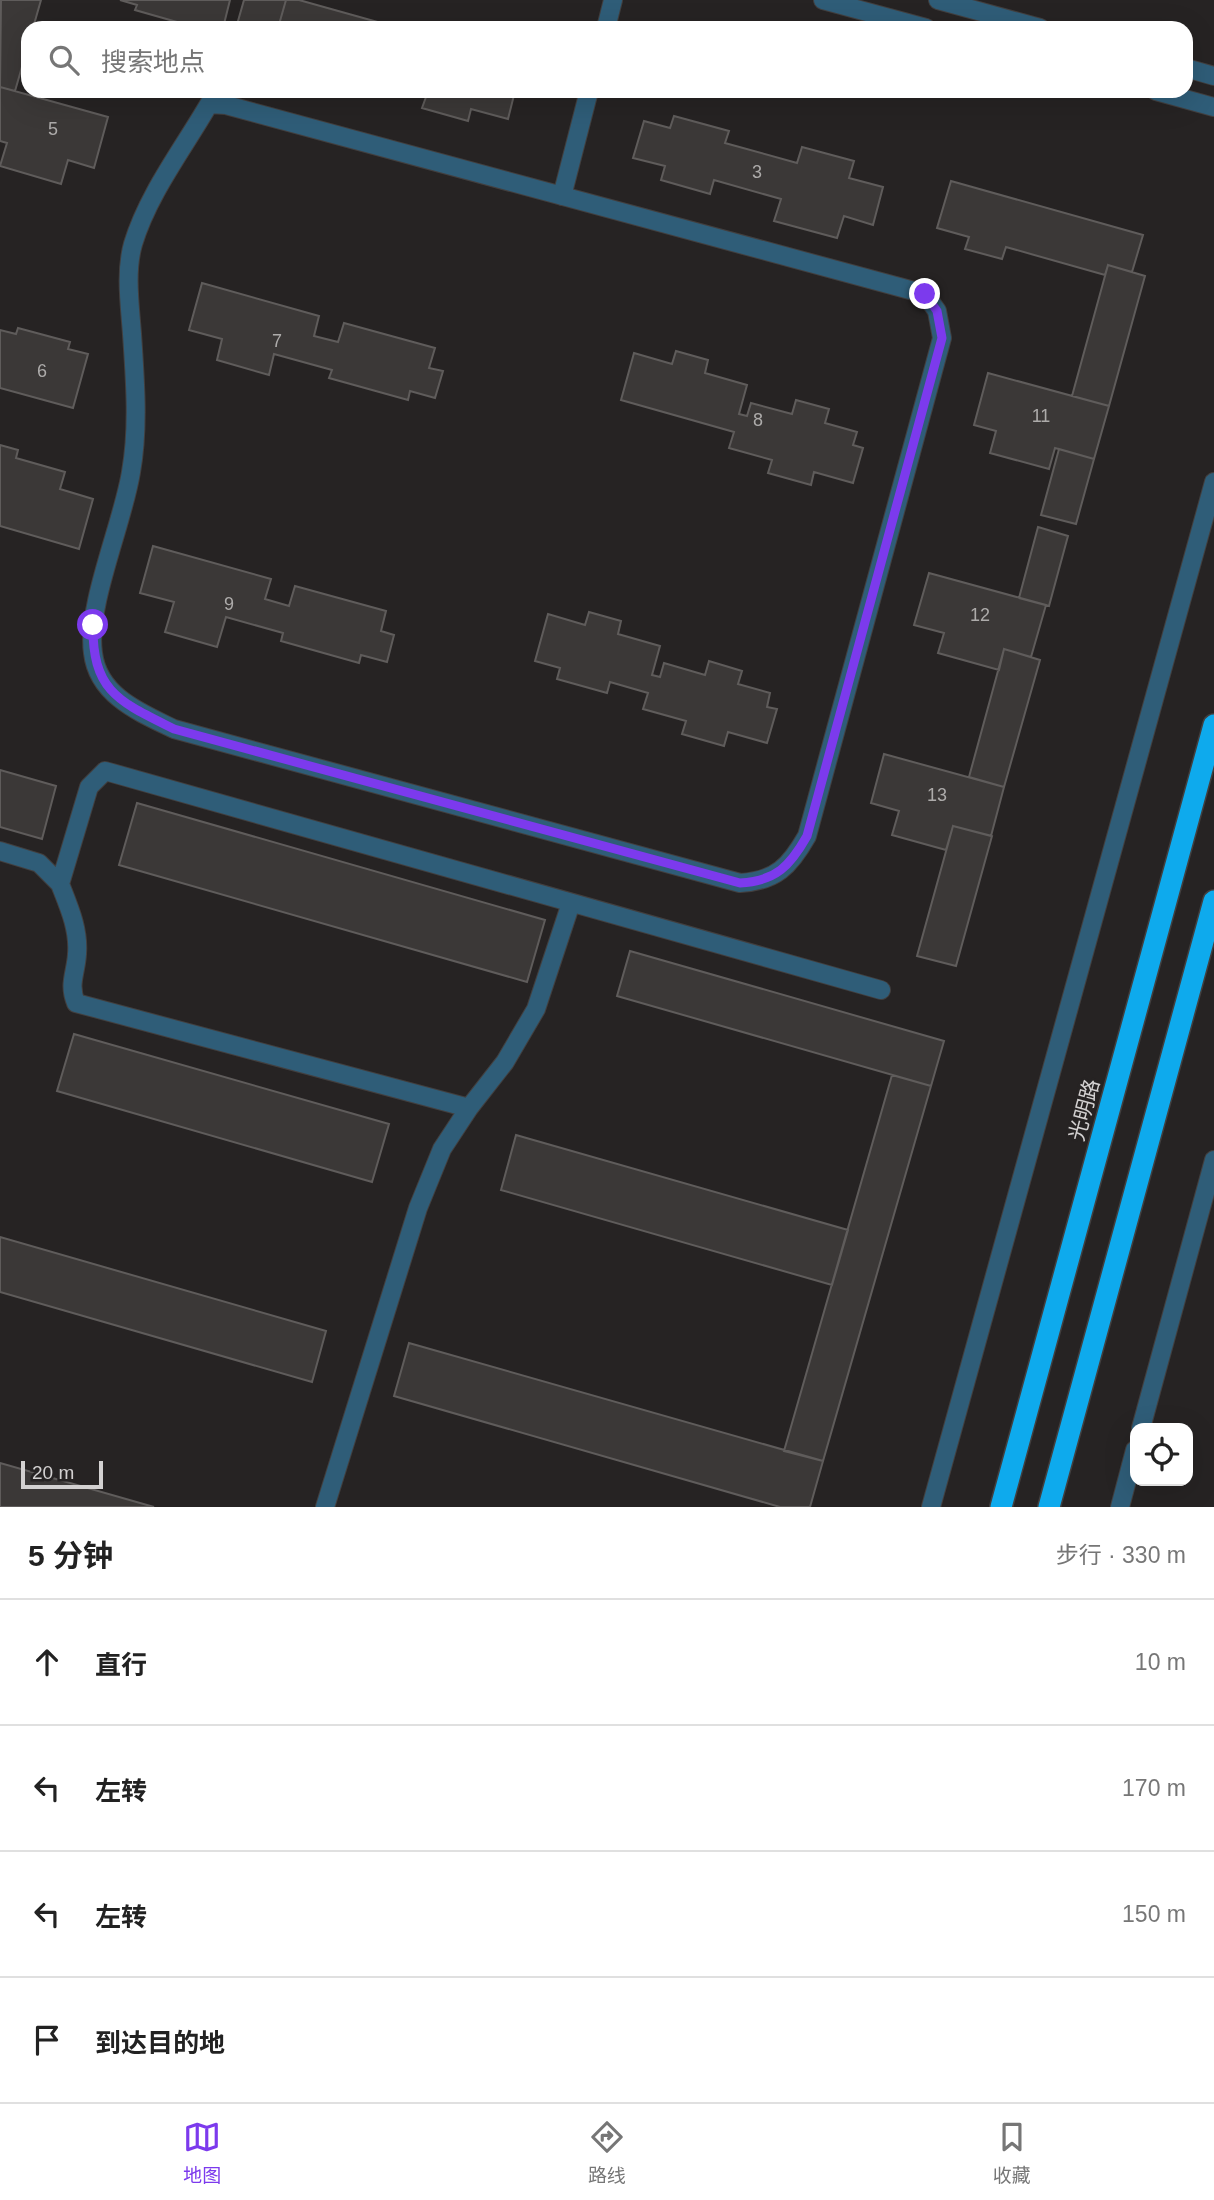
<!DOCTYPE html>
<html lang="zh">
<head>
<meta charset="utf-8">
<style>
	body { margin:0; font-family:Arial,"Noto Sans SC",sans-serif; background:#f2f2f2; color:#222 }
	.controls { position:absolute; right:21px; bottom:21px; display:grid; overflow:hidden; border-radius:14px; box-shadow:0 7px 28px #0002 }
	.controls button { width:63px; height:63px; display:grid; place-items:center; padding:0; border:0; border-bottom:2px solid #e0e0e0; background:#fff; color:#222; font:35px sans-serif }
	.scale { position:absolute; left:21px; bottom:18px; width:82px; box-sizing:border-box; padding-left:7px; border:4px solid #d3d1d1; border-top:0; font-size:19px; line-height:24px; white-space:nowrap; color:#d3d1d1; -webkit-text-stroke:5px #262323; paint-order:stroke }
	.stop { position:absolute; width:21px; height:21px; margin:-16px; border:5px solid #7c3aed; border-radius:50%; background:#fff }
	.stop.end { background:#7c3aed; border-color:#fff; box-shadow:0 2px 7px #0008 }
	.list { margin:0; padding:0; list-style:none }
	h2 { display:flex; justify-content:space-between; align-items:center; height:91px; margin:0; padding:0 28px; font-size:30px }
	h2 small { font-size:23px; font-weight:400; color:#767676 }
	.list li { display:grid; grid-template-columns:46px 1fr auto; gap:21px; align-items:center; box-sizing:border-box; height:126px; padding:0 28px; border-top:2px solid #e0e0e0 }
	.list b { display:block; font-size:26px; white-space:nowrap }
	.list em { font-size:23px; font-style:normal; color:#767676 }
	.icon { flex:none; width:38px; height:38px; fill:none; stroke:currentColor; stroke-width:2; stroke-linecap:round; stroke-linejoin:round }
	.map { position:relative; flex:none; width:1214px; height:1507px; overflow:hidden }
	.search { position:absolute; background:#fff; box-shadow:0 7px 28px #0002; left:21px; right:21px; top:21px; height:77px; display:flex; align-items:center; gap:18px; box-sizing:border-box; padding:0 24px; border-radius:21px; color:#767676; font-size:26px }
	.sheet { height:595px; background:#fff }
	nav { display:flex; justify-content:space-around; align-items:center; box-sizing:border-box; height:98px; border-top:2px solid #e0e0e0; background:#fff; font-size:19px; color:#767676 }
	nav a { display:grid; justify-items:center; gap:4px }
	nav .on { color:#7c3aed }
	.map>svg:first-child { display:block }
	.building { fill:#3b3837; stroke:#5f5c5b; stroke-width:2 }
	.lines { fill:none; stroke-linecap:round; stroke-linejoin:round }
	.minor-casing { stroke:#423f3f; stroke-width:20 }
	.highway-casing { stroke:#423f3f; stroke-width:24 }
	.minor { stroke:#2f5d78; stroke-width:18 }
	.highway { stroke:#0eaaed; stroke-width:21 }
	.route { stroke:#7c3aed; stroke-width:9 }
	.labels { text-anchor:middle; dominant-baseline:central; stroke-width:5; stroke-linejoin:round; paint-order:stroke }
	.number-label { font-size:18px; fill:#adabaa }
	.street-label { font-size:21px; fill:#d3d1d1; stroke:#262323 }
</style>
</head>
<body>
<div class="map">
<svg width="1214" height="1507" viewBox="0 0 1214 1507">
	<rect width="100%" height="100%" fill="#262323"/>
	<path class="building" d="M1 0H41L33 28H28V46L15 91 0 87Z
		M120 0H230L223 28H198L135 10 137 5Z
		M244 0H286L278 28H236Z
		M286 0H299L399 28H278Z
		M0 87 108 117 94 168 68 160 61 184 0 166 7 143 0 141Z
		M405 91H515L508 119 471 109 468 121 422 108 426 97Z
		M674 116 729 131 725 143 797 163 802 147 854 161 849 178 883 187 873 225 844 216 837 238 774 221 781 199 714 180 710 194 661 180 665 166 633 158 644 121 670 128Z
		M951 181 1143 235 1132 272 1108 265 1105 275 1006 247 1002 259 965 249 969 237 937 228Z
		M1108 265 1145 276 1109 406 1072 396Z
		M202 283 319 316 314 336 338 342 344 323 435 348 429 368 443 371 435 398 410 391 408 400 329 378 332 370 274 354 269 375 217 360 222 339 189 330Z
		M18 328 70 342 68 349 88 354 73 408 0 388V330L16 334Z
		M676 351 708 360 705 373 747 385 739 414 747 416 751 403 792 414 796 400 829 409 825 423 857 432 853 445 863 448 853 483 814 472 811 485 768 473 772 460 729 448 734 432 621 400 634 353 672 364Z
		M988 373 1109 406 1094 459 1055 448 1049 469 990 453 996 431 974 425Z
		M0 445 18 450 16 458 65 472 60 489 93 499 79 549 0 526Z
		M1059 449 1094 459 1076 524 1041 515Z
		M1038 527 1068 536 1049 606 1019 598Z
		M153 546 271 579 265 599 289 606 295 586 386 611 381 631 394 635 387 662 361 655 359 663 281 641 283 633 226 617 217 647 165 632 174 602 140 593Z
		M929 573 1046 605 1031 657 1004 649 999 670 938 653 944 633 914 625Z
		M589 612 621 621 618 634 660 646 652 675 660 677 664 663 705 675 709 661 742 671 738 684 770 693 767 707 777 709 767 743 728 732 724 746 682 734 686 721 643 709 648 693 610 682 607 693 557 679 560 668 535 661 548 614 585 625Z
		M1004 649 1040 660 1004 787 969 777Z
		M884 754 1004 787 991 836 953 826 946 850 892 835 899 811 871 803Z
		M0 770 56 786 42 839 0 827Z
		M137 803 545 920 527 982 119 865Z
		M953 826 992 836 956 966 917 956Z
		M630 951 944 1041 931 1086 617 996Z
		M74 1034 389 1124 372 1182 57 1091Z
		M892 1075 931 1086 823 1461 784 1451Z
		M516 1135 848 1230 832 1285 501 1190Z
		M0 1237 326 1331 312 1382 0 1292Z
		M409 1343 823 1461 810 1507H780L394 1396Z
		M0 1463 154 1507H0Z"/>
	<g class="lines">
		<defs>
			<path id="minor" d="M823 0 926 28
				M938 0 1040 28
				M606 28 613 0
				M1186 68 1214 76
				M1156 91 1214 107
				M209 104 226 105 925 294 937 311 942 338 807 836C790 866 776 881 740 883L174 729C141 713 98 696 93 653 86 606 123 523 131 472 139 427 135 379 132 334 130 306 125 272 133 244 148 194 183 149 209 104Z
				M562 196 589 91
				M0 851 39 863 60 884 89 787 105 771 881 990
				M60 884C69 907 79 929 77 954 76 973 68 984 76 1003L469 1108
				M1141 1428 1214 1160
				M325 1507 418 1208 442 1149 469 1108 505 1062 536 1009 571 903
				M931 1507 1214 482
				M1120 1507 1135 1450"/>
			<path id="highway" d="M1001 1507 1214 725
				M1049 1507 1214 901"/>
		</defs>
		<use href="#minor" class="minor-casing"/>
		<use href="#highway" class="highway-casing"/>
		<use href="#minor" class="minor"/>
		<use href="#highway" class="highway"/>
	</g>
	<g class="lines">
		<path class="route" d="M93 625C92 692 120 702 174 729L740 883C776 881 790 866 807 836L942 338 937 311 925 294"/>
	</g>
	<g class="labels">
		<g class="number-label">
			<text x="53" y="129">5</text>
			<text x="757" y="172">3</text>
			<text x="277" y="341">7</text>
			<text x="42" y="371">6</text>
			<text x="1041" y="416">11</text>
			<text x="758" y="420">8</text>
			<text x="229" y="604">9</text>
			<text x="980" y="615">12</text>
			<text x="937" y="795">13</text>
		</g>
		<g class="street-label">
			<text transform="translate(1084 1110) rotate(-75)">光明路</text>
		</g>
	</g>
</svg>
<div class="controls">
<button><svg class="icon" aria-label="locate" viewBox="0 0 24 24"><circle cx="12" cy="12" r="6"/><path d="M12 2v4M12 18v4M2 12h4M18 12h4"/></svg></button>
</div>
<div class="scale">20 m</div>
<div class="stop" style="left:93px;top:625px"></div>
<div class="stop end" style="left:925px;top:294px"></div>
<div class="search"><svg class="icon" aria-label="search" viewBox="0 0 24 24"><circle cx="10" cy="10" r="6"/><path d="M15 15l6 6"/></svg>搜索地点</div>
</div>
<section class="sheet">
<h2>5 分钟<small>步行 · 330 m</small></h2>
<ul class="list">
<li><svg class="icon" aria-label="ahead" viewBox="0 0 24 24"><path d="M12 20V5M6 11l6-6 6 6"/></svg><div><b>直行</b></div><em>10 m</em></li>
<li><svg class="icon" aria-label="left" viewBox="0 0 24 24"><path d="M17 20v-9H6M10 6l-5 5 5 5"/></svg><div><b>左转</b></div><em>170 m</em></li>
<li><svg class="icon" aria-label="left" viewBox="0 0 24 24"><path d="M17 20v-9H6M10 6l-5 5 5 5"/></svg><div><b>左转</b></div><em>150 m</em></li>
<li><svg class="icon" aria-label="arrive" viewBox="0 0 24 24"><path d="M6 21V4h12l-3 4 3 4H6"/></svg><div><b>到达目的地</b></div></li>
</ul>
</section>
<nav>
<a class="on"><svg class="icon" aria-label="map" viewBox="0 0 24 24"><path d="M3 6l6-2 6 2 6-2v14l-6 2-6-2-6 2zM9 4v14M15 6v14"/></svg>地图</a>
<a><svg class="icon" aria-label="directions" viewBox="0 0 24 24"><path d="M12 3l9 9-9 9-9-9zM9 14v-3h6M13 9l2 2-2 2"/></svg>路线</a>
<a><svg class="icon" aria-label="saved" viewBox="0 0 24 24"><path d="M7 4h10v16l-5-4-5 4z"/></svg>收藏</a>
</nav>
</body>
</html>
